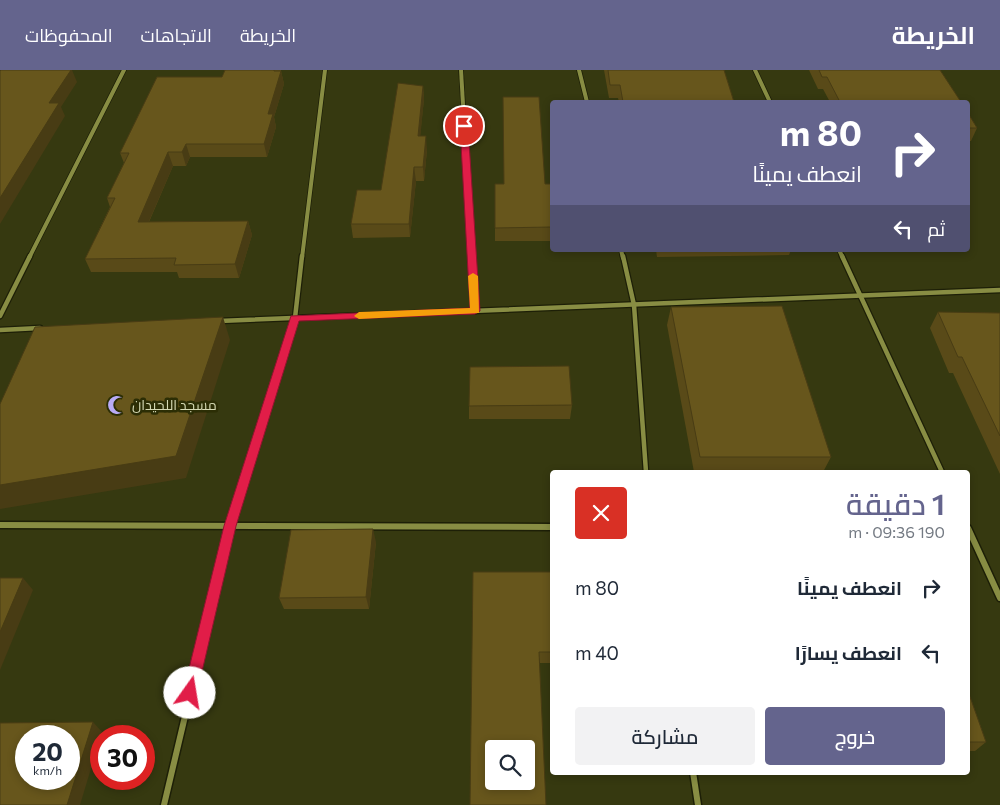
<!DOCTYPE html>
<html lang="ar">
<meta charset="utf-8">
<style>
:root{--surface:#fff;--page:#f2f2f3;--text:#1f2937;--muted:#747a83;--accent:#64648d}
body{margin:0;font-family:Commissioner,Cairo,sans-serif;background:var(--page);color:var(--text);direction:rtl;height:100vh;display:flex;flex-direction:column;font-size:19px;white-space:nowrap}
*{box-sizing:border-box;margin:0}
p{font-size:16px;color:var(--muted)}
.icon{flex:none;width:28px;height:28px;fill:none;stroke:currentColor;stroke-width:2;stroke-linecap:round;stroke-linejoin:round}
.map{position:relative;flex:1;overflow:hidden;direction:ltr}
.drawer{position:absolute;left:550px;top:400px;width:420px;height:305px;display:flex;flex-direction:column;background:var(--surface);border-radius:5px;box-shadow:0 2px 8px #0003;direction:rtl}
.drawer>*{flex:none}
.hud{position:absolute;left:550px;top:30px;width:420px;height:152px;border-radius:5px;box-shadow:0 2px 8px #0003;direction:rtl;background:#64648d;color:#fff;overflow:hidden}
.buttons{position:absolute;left:485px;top:670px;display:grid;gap:10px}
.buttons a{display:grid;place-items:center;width:50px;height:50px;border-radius:5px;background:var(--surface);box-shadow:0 2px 8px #0003;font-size:25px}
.speed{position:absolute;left:15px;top:655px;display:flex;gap:10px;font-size:25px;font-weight:700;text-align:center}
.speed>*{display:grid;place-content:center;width:65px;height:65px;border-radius:50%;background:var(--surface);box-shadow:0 2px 8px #0003;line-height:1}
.speed small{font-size:12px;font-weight:400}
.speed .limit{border:8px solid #d22;background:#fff;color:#111}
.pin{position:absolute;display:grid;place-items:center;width:42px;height:42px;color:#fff;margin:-21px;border:2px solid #fff;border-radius:50%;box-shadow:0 1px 5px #0007}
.me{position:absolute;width:55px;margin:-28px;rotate:13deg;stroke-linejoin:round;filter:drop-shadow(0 0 4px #0008)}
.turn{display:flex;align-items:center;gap:18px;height:105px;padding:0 25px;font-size:22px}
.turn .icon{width:65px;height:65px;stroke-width:2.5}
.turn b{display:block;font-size:35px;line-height:42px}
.then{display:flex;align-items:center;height:48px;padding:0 25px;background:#0003;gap:10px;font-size:19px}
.round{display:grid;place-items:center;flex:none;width:52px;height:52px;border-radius:5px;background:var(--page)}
.headline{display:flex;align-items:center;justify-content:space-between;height:85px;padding:0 25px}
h1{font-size:30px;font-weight:600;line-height:38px;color:var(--accent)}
.action{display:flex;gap:10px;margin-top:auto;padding:10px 25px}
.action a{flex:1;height:58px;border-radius:5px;background:var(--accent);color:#fff;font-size:20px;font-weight:600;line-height:58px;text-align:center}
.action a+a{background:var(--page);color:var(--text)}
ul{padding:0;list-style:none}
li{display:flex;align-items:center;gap:15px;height:65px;padding:0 25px}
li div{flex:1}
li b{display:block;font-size:19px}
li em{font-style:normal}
header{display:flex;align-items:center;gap:30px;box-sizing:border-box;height:70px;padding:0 25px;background:var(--accent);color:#fff}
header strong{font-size:24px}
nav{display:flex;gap:28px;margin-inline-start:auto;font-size:18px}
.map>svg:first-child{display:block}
</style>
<header>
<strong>الخريطة</strong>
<nav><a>الخريطة</a><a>الاتجاهات</a><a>المحفوظات</a></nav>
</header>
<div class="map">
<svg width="1000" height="735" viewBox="0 0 1000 735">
<rect width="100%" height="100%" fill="#363910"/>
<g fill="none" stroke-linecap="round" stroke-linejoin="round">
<!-- minor-far2 casing -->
<g stroke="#1d1f07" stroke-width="5.5">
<g id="minor-far2">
<polyline points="461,0 472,188"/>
<polyline points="579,0 587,32"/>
<polyline points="755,0 770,32"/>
<polyline points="621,180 623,188"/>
<polyline points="839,180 843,188"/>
<polyline points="29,188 124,0"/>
<polyline points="302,188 325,0"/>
</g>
</g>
<!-- minor-far1 casing -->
<g stroke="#1d1f07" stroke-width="7">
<g id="minor-far1">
<polyline points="472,186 475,241"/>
<polyline points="623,186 634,235 646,402"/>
<polyline points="842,186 942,402"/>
<polyline points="0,246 30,186"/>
<polyline points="219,251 1000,220"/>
<polyline points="0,260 40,258"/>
<polyline points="239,428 295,248 302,186"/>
</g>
</g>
<!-- minor casing -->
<g stroke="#1d1f07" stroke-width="9">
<g id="minor">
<polyline points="0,455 552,457"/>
<polyline points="968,458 1000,528"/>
<polyline points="693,702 698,735"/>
<polyline points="164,735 230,456 239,426"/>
</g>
</g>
<!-- minor-far2 -->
<use href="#minor-far2" stroke="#888d43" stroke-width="4"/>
<!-- minor-far1 -->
<use href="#minor-far1" stroke="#888d43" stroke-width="4.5"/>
<!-- minor -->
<use href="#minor" stroke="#888d43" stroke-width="6"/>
</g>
<!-- wall -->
<g fill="#594a18">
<polygon points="225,0 281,0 281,1 284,14 274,47 276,57 267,87 190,87 186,96 173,96 149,152 248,151 252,165 239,208 179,208 177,202 91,202 85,189 110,137 107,128 124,93 120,83 222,7"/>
<polygon points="604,0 724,0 734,32 619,32 618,28 609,28"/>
<polygon points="809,0 940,0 961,32 830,32 823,19 818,19"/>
<polygon points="423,16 424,29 420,66 427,80 424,111 416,111 410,167 353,168 351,154 381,120"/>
<polygon points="968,43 977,58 971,71 968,71"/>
<rect x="495" y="114" width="57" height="57"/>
<polygon points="656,180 791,180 789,185 657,187"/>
<polygon points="671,237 831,387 823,402 694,402 667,255"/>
<polygon points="938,242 1000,243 1000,404 953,303 949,303 930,258"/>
<polygon points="572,335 570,349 469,349 469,336"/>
<polygon points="376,472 369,539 284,539 279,528"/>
<polygon points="552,502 552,593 540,593 470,735"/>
<polygon points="968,621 986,672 975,681 968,681"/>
</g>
<!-- shaded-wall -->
<g fill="#483c14">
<polygon points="71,0 72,0 77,12 61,37 65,46 0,154 0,128 49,33"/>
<polygon points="281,1 284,14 274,47 276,57 267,87 264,74 268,44"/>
<polygon points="423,16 424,29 419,80 418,66"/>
<polygon points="426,66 427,80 424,111 423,97"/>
<polygon points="186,74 190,87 186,96 182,82"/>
<polygon points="168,82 173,96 143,165 138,152"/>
<polygon points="414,97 416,111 410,167 409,154"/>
<polygon points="248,151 252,165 239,208 235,194"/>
<polygon points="223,247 230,270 186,408 0,439 0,415"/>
<polygon points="373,459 376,472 369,539 366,527"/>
<polygon points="23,508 33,520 0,600 0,562"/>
<polygon points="93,652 102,662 80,735 67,735"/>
</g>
<!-- building -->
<g fill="#67561c" stroke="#483c14" fill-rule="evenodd">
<polygon points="1,0 71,0 49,33 59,33 0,128 0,1"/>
<polygon points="225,0 274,0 274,1 281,1 268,44 273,44 264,74 186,74 182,82 168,82 138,152 248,151 235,194 174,195 176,188 85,189 115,128 107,128 129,83 120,83 157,7 222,7"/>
<polygon points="608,0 724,0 734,32 623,32 620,15 610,15"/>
<polygon points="819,0 940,0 961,32 840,32 827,7 822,7"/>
<polygon points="398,13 423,16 418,66 426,66 423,97 414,97 409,154 351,154 357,120 381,120"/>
<polygon points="503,27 539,27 545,114 552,114 552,157 495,158 495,114 504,114"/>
<polygon points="968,43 977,58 968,58"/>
<polygon points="782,236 831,387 700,387 671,237"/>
<polygon points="938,242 1000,243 1000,366 962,287 958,287"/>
<polygon points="223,247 176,386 0,415 0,334 35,257"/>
<polygon points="569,296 572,335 469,336 470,297"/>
<polygon points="373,459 366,527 279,528 291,460"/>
<path d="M 473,502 L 552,502 L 552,582 L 539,582 L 546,735 L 470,735 ZM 494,679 L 526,679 L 526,711 L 494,711 Z"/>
<polygon points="0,508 23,508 0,562"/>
<polygon points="968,621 986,672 968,672"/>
<path d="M 93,652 L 67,735 L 0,735 L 0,653 ZM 26,666 L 69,666 L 69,709 L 26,709 Z"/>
</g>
<!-- route -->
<polygon fill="#e11d48" stroke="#92132f" points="464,53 468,56 480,241 475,244 299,251 236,456 197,623 195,628 190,630 185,628 183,623 224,456 291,246 470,238 460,56"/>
<!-- slow -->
<polygon fill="#f59e0b" points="473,203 478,206 479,243 359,249 354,246 359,242 470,238 468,206"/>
<!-- icons -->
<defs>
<g id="mosque-bare" transform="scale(1.5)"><path d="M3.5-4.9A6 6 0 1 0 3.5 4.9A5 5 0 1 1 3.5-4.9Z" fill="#b9abf7" stroke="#2c2e05" stroke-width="2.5" paint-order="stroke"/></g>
</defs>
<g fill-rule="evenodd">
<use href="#mosque-bare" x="117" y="335"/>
</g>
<g text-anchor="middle" stroke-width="5" stroke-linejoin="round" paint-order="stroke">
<!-- poi labels -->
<g font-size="14" fill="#d6dab5" stroke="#2c2e05" text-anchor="start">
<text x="132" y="340">مسجد اللحيدان</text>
</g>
</g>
</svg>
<div class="buttons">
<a><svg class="icon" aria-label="search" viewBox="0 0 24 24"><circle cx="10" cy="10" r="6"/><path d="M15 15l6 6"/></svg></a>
</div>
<div class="speed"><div>20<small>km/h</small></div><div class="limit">30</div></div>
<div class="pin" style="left:464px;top:56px;background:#d93025"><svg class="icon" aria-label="arrive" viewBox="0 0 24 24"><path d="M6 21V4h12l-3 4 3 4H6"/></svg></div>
<svg class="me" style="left:190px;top:623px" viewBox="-20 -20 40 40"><circle r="19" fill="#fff"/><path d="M0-13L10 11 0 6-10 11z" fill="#e11d48"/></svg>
<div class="hud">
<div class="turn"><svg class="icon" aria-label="right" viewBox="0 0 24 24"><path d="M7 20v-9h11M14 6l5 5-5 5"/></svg><div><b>80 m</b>انعطف يمينًا</div></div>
<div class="then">ثم<svg class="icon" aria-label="left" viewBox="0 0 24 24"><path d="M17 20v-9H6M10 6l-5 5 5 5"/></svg></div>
</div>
<section class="drawer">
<div class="headline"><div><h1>1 دقيقة</h1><p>190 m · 09:36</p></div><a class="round" style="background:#d93025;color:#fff"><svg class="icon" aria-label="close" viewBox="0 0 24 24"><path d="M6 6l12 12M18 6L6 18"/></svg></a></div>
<ul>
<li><svg class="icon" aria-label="right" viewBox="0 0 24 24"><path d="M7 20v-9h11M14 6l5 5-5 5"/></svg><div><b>انعطف يمينًا</b></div><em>80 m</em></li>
<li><svg class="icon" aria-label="left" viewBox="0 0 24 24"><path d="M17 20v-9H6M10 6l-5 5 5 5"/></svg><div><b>انعطف يسارًا</b></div><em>40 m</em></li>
</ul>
<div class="action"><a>خروج</a><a>مشاركة</a></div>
</section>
</div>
